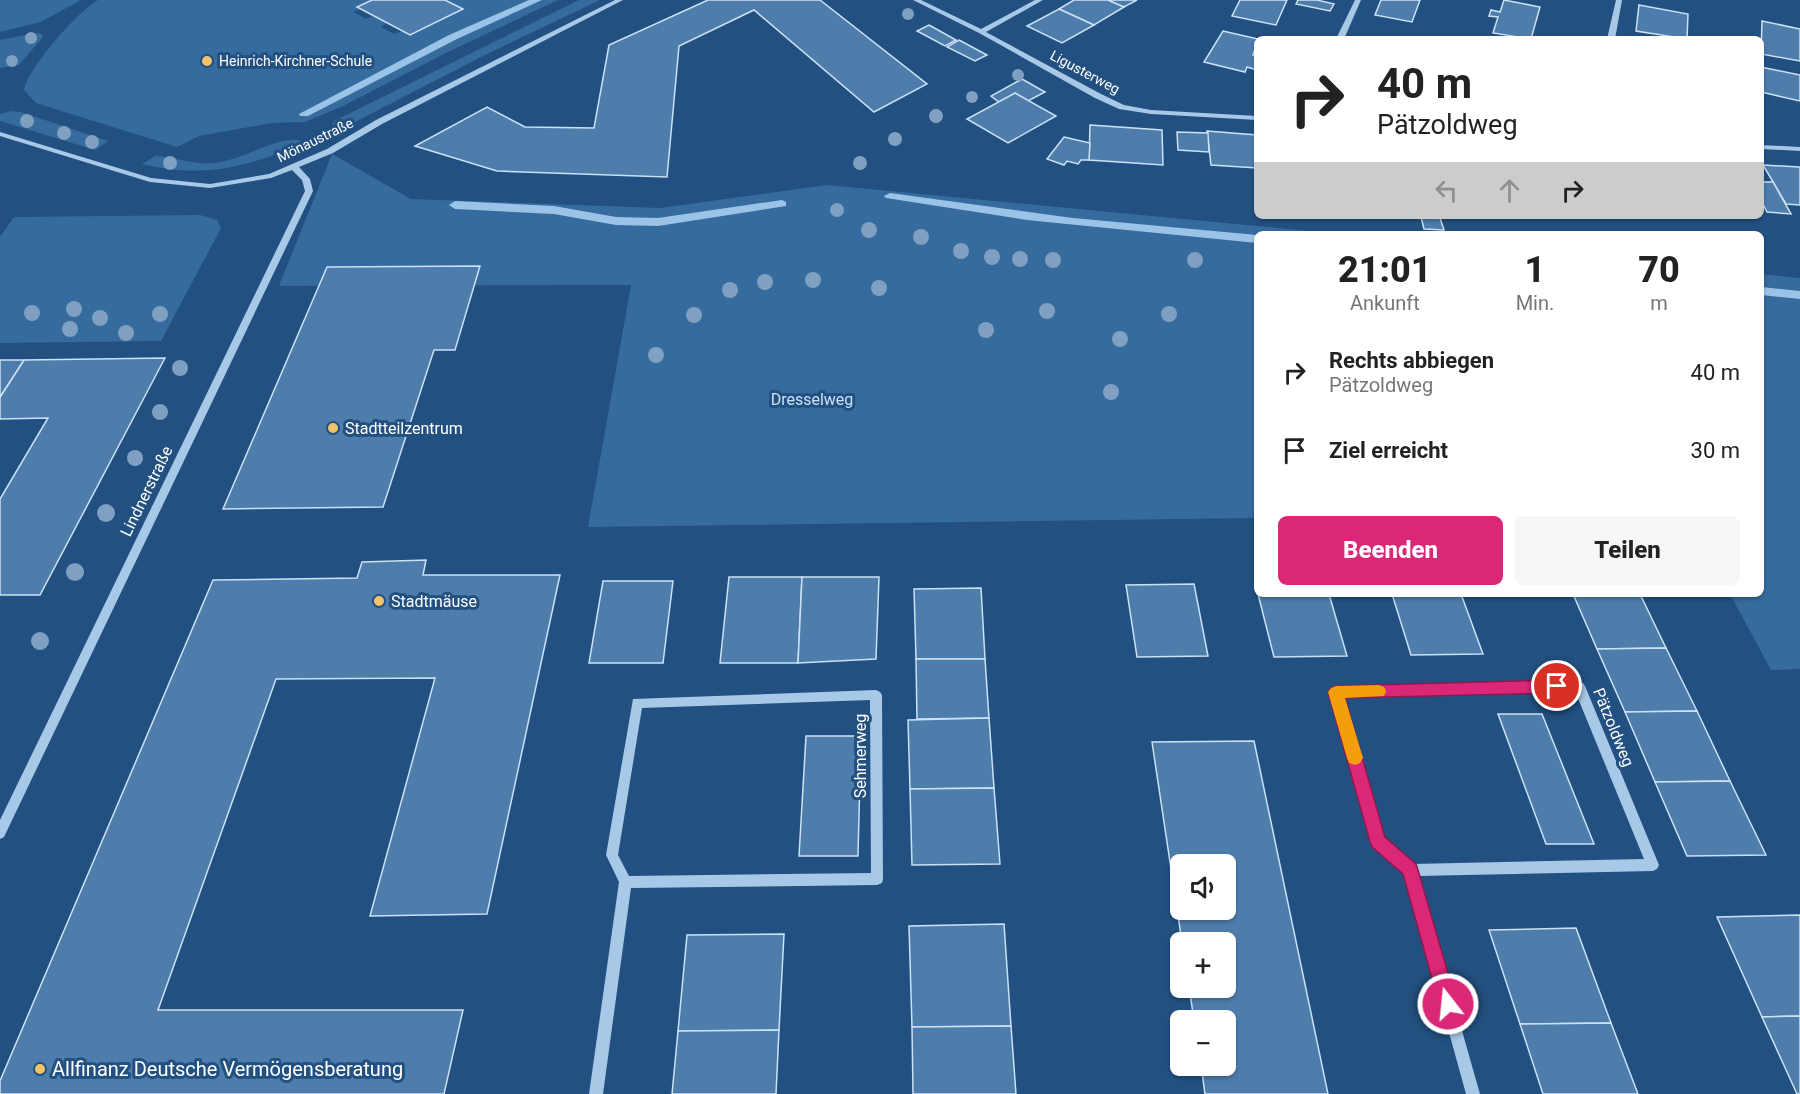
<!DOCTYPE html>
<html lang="de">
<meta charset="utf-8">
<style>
:root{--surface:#fff;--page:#f6f6f6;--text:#222;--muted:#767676;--accent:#db2777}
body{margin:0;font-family:Roboto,sans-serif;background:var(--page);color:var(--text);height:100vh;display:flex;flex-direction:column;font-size:22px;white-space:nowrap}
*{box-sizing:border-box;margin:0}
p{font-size:20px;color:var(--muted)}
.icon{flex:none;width:33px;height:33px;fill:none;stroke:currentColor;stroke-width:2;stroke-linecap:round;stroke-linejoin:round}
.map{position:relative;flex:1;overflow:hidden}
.panel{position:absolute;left:1254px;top:231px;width:510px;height:366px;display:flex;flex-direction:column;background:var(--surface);border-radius:9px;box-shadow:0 2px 4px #0004}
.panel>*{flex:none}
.guide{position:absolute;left:1254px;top:36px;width:510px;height:183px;border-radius:9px;box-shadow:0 2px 4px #0004;background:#fff;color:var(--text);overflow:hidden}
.controls{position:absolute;left:1170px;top:854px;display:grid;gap:12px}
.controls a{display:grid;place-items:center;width:66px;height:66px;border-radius:9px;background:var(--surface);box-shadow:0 2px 4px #0004;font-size:30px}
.pin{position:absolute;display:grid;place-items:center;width:51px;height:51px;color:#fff;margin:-26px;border:3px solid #fff;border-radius:50%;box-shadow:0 2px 6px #0007}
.me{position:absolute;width:66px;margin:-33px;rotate:344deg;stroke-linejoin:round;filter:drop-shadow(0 0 4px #0008)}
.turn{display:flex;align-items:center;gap:21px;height:126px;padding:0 24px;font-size:27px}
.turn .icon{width:78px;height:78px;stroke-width:2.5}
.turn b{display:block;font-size:42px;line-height:51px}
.lanes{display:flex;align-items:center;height:57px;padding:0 24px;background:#0003;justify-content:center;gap:30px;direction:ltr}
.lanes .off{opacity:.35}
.eta{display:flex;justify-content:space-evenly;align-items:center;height:102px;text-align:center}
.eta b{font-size:36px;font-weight:800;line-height:42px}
.cta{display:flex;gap:12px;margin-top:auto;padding:12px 24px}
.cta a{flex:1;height:69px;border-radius:9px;background:var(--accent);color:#fff;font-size:24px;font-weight:800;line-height:69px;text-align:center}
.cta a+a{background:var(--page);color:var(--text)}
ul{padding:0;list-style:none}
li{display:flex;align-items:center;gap:18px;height:78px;padding:0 24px}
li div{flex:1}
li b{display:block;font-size:22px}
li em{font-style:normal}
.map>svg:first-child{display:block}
</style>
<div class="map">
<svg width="1800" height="1094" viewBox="0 0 1800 1094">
<rect width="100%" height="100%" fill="#225080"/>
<!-- green -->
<g fill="#366b9e">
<polygon points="0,0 81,0 41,22 0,32"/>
<path d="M 98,0 L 372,0 L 358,7 L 360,9 L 353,12 L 366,19 L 373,16 L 387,23 L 381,27 L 394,34 L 402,31 L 410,35 L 462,9 L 445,0 L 558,0 L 448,52 L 343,106 L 305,122 L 272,123 L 199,136 L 177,147 L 36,103 L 24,90 C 28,68 78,11 98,0 Z"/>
<polygon points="579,0 600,0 483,56 353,123 334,130 331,128 334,121"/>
<polygon points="35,33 42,34 43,37 19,65 0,68 0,40"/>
<polygon points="12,111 21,112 108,141 95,150 0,121 0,114"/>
<path d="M 298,140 L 304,143 C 248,167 203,179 142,164 L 155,156 C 178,157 196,167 220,162 C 245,158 275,138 298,140 Z"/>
<polygon points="332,154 411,199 660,208 827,185 1340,234 1257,234 1257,518 588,527 631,285 279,286"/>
<polygon points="200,215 217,220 221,228 161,341 0,343 0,237 14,217"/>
<polygon points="1761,274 1800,278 1800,669 1771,670 1730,594 1761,594"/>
</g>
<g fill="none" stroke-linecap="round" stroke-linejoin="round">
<!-- stream -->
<g fill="#9bc3e8" fill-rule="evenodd">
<polygon points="529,0 542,0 457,39 308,116 300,116 299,114 449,35"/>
<polygon points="890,193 1073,218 1257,235 1257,243 1027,220 886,198 884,196"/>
<polygon points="782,200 786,202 786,206 658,226 616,225 554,214 455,209 449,205 455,201 554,206 616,217 658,218"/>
<polygon points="1761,287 1800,291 1800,299 1761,295"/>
</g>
</g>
<!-- building -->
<g fill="#4e7dab" stroke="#cbe1f6" stroke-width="1.5" fill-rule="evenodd">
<polygon points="372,0 445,0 463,9 410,35 357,7"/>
<polygon points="708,0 820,0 927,84 874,112 754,10 679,46 667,177 497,171 415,146 487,107 525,127 594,128 609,45"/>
<polygon points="1074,0 1108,0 1124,7 1094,25 1059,9"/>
<polygon points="1108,0 1137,0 1124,7"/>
<polygon points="1240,0 1287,0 1276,25 1232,16"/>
<polygon points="1298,0 1317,0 1334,4 1330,11 1296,4"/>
<polygon points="1381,0 1420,0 1412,22 1375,15"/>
<polygon points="1504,0 1540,7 1531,39 1493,33 1498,17 1489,16 1491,10 1500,12"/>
<polygon points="1639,5 1688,14 1687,39 1636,31"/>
<polygon points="1059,9 1094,25 1062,43 1027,26"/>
<polygon points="1762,21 1800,29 1800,61 1761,54"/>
<polygon points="929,25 956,40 945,46 917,31"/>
<polygon points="1223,31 1258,39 1253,55 1257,56 1257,70 1247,67 1245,72 1204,62"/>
<polygon points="959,40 987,55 975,61 947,47"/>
<polygon points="1761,67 1800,75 1800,101 1761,92"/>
<polygon points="1022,79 1045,92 1028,101 1015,93 999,102 991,96"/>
<polygon points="1015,93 1056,116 1008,143 967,119"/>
<polygon points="1090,125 1162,130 1163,165 1089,160"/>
<polygon points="1207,131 1257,135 1257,168 1211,165"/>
<polygon points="1177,132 1208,133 1209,152 1178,150"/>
<polygon points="1064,137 1090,143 1089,160 1081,160 1078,164 1067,161 1064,165 1047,159"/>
<polygon points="1763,165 1800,167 1800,205 1786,204"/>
<polygon points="1761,182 1773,182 1791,214 1767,212 1761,200"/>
<polygon points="1421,217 1440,218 1444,230 1424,229"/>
<polygon points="480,266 455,350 434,350 383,507 223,509 327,267"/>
<polygon points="165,358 40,595 0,595 0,499 48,418 0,419 0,397 24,360"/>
<polygon points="0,360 24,360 0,397"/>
<polygon points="426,560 423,575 560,575 487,914 370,916 435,678 276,679 158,1010 463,1010 444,1094 0,1094 0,1081 213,580 357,578 362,562"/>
<polygon points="729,577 802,577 798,663 720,663"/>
<polygon points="802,577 879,577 876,659 798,663"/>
<polygon points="603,581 673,581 663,663 589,663"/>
<polygon points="1194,584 1208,656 1137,657 1126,585"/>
<polygon points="981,588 985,659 916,659 914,589"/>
<polygon points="1258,594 1329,594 1347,656 1274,657"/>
<polygon points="1392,594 1461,594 1483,654 1411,655"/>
<polygon points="1573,594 1640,594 1666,648 1597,649"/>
<polygon points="1666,648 1697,711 1625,712 1597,649"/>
<polygon points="916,659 985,659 989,718 917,719"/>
<polygon points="1697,711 1730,781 1655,782 1625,712"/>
<polygon points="1498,714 1542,714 1594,844 1546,844"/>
<polygon points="989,718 994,788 910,789 908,720"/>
<polygon points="806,736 861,736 858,856 799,856"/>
<path d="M 1254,741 L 1328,1094 L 1205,1094 L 1201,1065 L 1226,1065 L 1226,1020 L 1194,1020 L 1189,987 L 1226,987 L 1226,942 L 1182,942 L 1152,742 ZM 1180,864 L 1226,864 L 1226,909 L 1180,909 Z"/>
<polygon points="1730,781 1766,855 1687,856 1655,782"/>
<polygon points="994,788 1000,864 912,865 910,789"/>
<polygon points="1800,915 1800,1016 1762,1017 1717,917"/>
<polygon points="1004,924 1011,1026 912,1027 909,926"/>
<polygon points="1576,928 1611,1023 1520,1024 1489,930"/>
<polygon points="784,934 779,1030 678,1031 687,935"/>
<polygon points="1800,1016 1800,1094 1797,1094 1762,1017"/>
<polygon points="1611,1023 1638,1094 1543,1094 1520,1024"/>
<polygon points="1011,1026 1016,1094 913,1094 912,1027"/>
<polygon points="779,1030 776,1094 672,1094 678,1031"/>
</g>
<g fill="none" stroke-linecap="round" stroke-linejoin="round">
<!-- minor -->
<g fill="#a7c8e7" fill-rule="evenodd">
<polygon points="615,0 623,0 382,124 333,153 299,167 310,179 313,191 4,837 0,839 0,820 305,191 302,180 292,170 271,178 210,188 150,182 0,136 0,132 151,178 210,184 269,174 327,149 376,120"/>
<polygon points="913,0 921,0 981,29 1035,0 1043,0 986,32 1101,94 1124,105 1151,110 1257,116 1257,120 1151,114 1119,109 1095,98 979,33"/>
<polygon points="1355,0 1361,0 1344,39 1336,39"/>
<polygon points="1616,0 1622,0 1615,39 1607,39"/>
<polygon points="1761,145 1800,147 1800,151 1761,149"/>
<path d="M 1579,681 L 1583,683 L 1585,686 L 1659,865 L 1657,869 L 1653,871 L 1418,876 L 1480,1094 L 1466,1094 L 1405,873 L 1374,845 L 1372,841 L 1330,692 L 1332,689 L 1336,687 ZM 1575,691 L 1644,859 L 1412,864 L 1383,838 L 1343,697 Z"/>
<path d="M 876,690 L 880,692 L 882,695 L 883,879 L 882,883 L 877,885 L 631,888 L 603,1094 L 589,1094 L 619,882 L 606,855 L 633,699 ZM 870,700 L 871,873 L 629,876 L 618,855 L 642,708 Z"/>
</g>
</g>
<!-- trees -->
<g fill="#7fa0c1">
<circle cx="908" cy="14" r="6"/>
<circle cx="31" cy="38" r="6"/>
<circle cx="12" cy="61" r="6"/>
<circle cx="1018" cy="75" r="6"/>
<circle cx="972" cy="97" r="6"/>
<circle cx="936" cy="116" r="7"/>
<circle cx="27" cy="121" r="7"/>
<circle cx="64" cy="133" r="7"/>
<circle cx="895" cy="139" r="7"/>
<circle cx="92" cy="142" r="7"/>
<circle cx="170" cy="163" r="7"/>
<circle cx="860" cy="163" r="7"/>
<circle cx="837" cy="210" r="7"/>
<circle cx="869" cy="230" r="8"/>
<circle cx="921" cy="237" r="8"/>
<circle cx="961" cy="251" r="8"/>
<circle cx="992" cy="257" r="8"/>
<circle cx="1020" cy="259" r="8"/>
<circle cx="1053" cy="260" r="8"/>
<circle cx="1195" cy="260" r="8"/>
<circle cx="813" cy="280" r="8"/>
<circle cx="765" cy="282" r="8"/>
<circle cx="879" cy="288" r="8"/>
<circle cx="730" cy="290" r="8"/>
<circle cx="74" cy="309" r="8"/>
<circle cx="1047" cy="311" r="8"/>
<circle cx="32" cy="313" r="8"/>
<circle cx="160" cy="314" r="8"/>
<circle cx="1169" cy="314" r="8"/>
<circle cx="694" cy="315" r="8"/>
<circle cx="100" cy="318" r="8"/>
<circle cx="70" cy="329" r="8"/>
<circle cx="986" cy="330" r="8"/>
<circle cx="126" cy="333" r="8"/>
<circle cx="1120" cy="339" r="8"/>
<circle cx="656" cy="355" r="8"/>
<circle cx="180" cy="368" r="8"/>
<circle cx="1111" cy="392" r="8"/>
<circle cx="160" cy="412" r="8"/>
<circle cx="135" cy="458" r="8"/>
<circle cx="106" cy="513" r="9"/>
<circle cx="75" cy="572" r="9"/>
<circle cx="40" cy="641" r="9"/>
</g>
<!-- route -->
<polygon fill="#db2777" stroke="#8e194d" stroke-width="1.5" points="1557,680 1562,682 1565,686 1562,691 1557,693 1345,698 1385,837 1416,864 1418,870 1457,1004 1454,1011 1448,1013 1442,1011 1439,1004 1403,874 1372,847 1370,842 1328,692 1331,688 1336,686"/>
<!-- slow -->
<polygon fill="#f59e0b" points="1379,685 1384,687 1386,691 1384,696 1345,698 1363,758 1360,763 1355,765 1349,763 1347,758 1328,692 1331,688 1336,686"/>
<!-- markers -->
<g fill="#f3c369" stroke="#225080" stroke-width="2">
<circle cx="207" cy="61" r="6"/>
<circle cx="333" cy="428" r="6"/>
<circle cx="379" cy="601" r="6"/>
<circle cx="40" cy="1069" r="6"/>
</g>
<g text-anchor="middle" stroke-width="6" stroke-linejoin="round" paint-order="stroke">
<!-- far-poi labels -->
<g font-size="14" fill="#fff" stroke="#225080" text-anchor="start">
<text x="219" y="66">Heinrich-Kirchner-Schule</text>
</g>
<!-- far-street labels -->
<g font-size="14" fill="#fff" stroke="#225080">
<text transform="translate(1085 72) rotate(28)" y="5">Ligusterweg</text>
<text transform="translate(315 140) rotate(-26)" y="5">Mönaustraße</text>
</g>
<!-- park labels -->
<g font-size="16" fill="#cbe1f6" stroke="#225080">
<text x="812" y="405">Dresselweg</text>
</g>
<!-- poi labels -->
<g font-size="16" fill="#fff" stroke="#225080" text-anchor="start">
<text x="345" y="434">Stadtteilzentrum</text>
<text x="391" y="607">Stadtmäuse</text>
</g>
<!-- street labels -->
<g font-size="16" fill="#fff" stroke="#225080">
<text transform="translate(146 491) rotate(-64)" y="6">Lindnerstraße</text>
<text transform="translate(1614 727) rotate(68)" y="6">Pätzoldweg</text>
<text transform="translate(860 756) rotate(-90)" y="6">Sehmerweg</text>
</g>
<!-- near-poi labels -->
<g font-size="20" fill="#fff" stroke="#225080" text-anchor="start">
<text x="52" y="1076">Allfinanz Deutsche Vermögensberatung</text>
</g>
</g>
</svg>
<div class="controls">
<a><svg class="icon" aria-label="sound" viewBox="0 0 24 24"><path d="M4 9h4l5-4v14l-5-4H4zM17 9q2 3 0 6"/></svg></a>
<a>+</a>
<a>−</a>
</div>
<div class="pin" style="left:1557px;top:686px;background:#d93025"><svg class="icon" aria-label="arrive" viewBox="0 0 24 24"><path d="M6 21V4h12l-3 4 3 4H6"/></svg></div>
<svg class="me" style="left:1448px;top:1004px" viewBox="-20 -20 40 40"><circle r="17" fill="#db2777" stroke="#fff" stroke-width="3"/><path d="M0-11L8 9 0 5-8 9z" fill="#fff"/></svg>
<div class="guide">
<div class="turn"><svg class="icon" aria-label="right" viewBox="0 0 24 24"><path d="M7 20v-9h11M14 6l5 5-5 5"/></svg><div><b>40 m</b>Pätzoldweg</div></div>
<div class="lanes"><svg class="icon off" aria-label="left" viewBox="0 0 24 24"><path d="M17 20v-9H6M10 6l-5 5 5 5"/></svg><svg class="icon off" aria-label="ahead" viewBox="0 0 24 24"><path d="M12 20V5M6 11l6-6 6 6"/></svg><svg class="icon" aria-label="right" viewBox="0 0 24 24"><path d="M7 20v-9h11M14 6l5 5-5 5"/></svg></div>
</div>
<section class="panel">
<div class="eta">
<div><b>21:01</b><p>Ankunft</p></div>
<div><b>1</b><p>Min.</p></div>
<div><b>70</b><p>m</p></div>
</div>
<ul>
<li><svg class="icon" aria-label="right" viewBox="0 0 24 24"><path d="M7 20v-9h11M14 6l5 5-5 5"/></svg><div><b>Rechts abbiegen</b><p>Pätzoldweg</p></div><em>40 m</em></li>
<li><svg class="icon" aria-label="arrive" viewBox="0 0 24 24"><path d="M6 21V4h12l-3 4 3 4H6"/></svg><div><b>Ziel erreicht</b></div><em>30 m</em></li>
</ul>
<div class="cta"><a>Beenden</a><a>Teilen</a></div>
</section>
</div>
